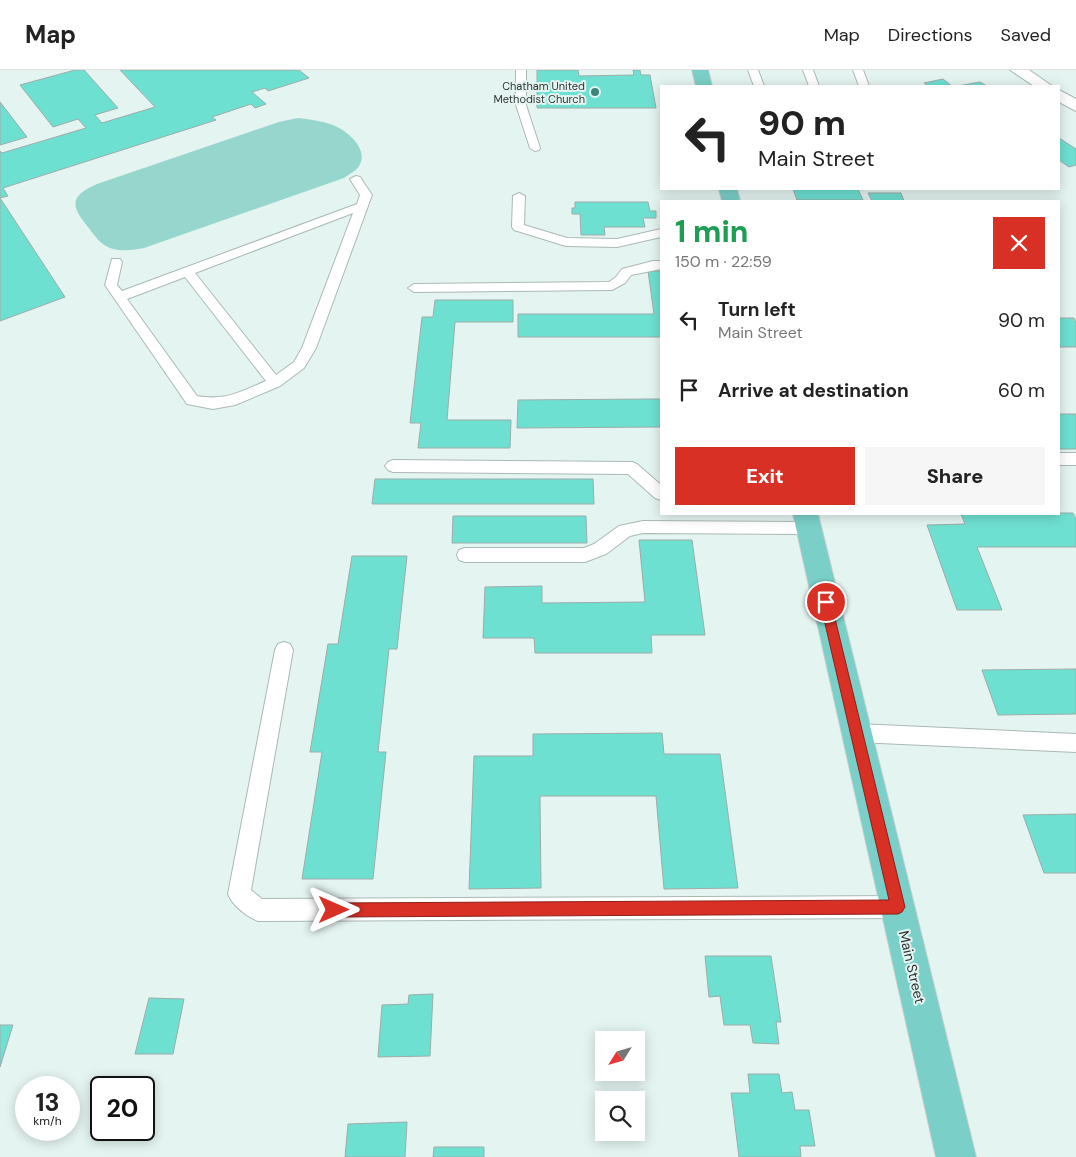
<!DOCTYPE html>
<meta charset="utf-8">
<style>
:root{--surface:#fff;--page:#f6f6f6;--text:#222;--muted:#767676;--line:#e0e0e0;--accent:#d93025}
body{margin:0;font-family:"DM Sans",sans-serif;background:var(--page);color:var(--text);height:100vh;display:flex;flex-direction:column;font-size:19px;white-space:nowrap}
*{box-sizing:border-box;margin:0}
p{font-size:16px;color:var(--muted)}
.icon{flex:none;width:28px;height:28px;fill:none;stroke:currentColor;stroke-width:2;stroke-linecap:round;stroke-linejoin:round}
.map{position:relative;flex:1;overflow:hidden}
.details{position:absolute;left:660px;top:130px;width:400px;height:315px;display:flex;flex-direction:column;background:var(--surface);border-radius:0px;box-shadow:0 2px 12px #0003}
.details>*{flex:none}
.top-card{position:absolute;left:660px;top:15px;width:400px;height:105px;border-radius:0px;box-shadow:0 2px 12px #0003;background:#fff;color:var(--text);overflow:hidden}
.needle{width:32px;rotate:233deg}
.buttons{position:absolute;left:595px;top:961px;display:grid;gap:10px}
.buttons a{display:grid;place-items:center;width:50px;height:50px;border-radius:0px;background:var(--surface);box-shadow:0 2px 12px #0003;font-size:25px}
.speed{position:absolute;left:15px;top:1006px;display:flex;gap:10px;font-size:25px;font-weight:700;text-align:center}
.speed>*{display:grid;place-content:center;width:65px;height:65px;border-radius:50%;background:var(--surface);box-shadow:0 2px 12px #0003;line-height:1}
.speed small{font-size:12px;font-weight:400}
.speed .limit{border:2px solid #111;border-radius:8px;background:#fff;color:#111}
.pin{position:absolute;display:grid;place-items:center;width:42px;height:42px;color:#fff;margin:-21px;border:2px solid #fff;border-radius:50%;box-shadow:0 1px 5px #0007}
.me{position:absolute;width:55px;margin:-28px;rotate:90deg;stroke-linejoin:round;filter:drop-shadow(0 0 4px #0008)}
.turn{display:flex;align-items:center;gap:18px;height:105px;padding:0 15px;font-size:22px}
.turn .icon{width:65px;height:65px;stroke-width:2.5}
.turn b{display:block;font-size:35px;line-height:42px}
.round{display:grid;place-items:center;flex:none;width:52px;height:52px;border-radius:0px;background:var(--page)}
.headline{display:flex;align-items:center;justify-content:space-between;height:85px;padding:0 15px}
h1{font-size:30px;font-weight:800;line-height:38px;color:#1e9e55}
.button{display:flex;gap:10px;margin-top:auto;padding:10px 15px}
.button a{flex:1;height:58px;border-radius:0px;background:var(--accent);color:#fff;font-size:20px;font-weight:800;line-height:58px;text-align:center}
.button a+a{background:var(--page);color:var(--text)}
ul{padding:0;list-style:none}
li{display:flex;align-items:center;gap:15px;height:70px;padding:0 15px}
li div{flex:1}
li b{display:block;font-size:19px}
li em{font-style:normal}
header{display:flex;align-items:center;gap:30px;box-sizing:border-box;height:70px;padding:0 25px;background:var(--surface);border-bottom:1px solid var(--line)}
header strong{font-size:24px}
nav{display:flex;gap:28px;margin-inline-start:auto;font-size:18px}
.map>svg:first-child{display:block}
</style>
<header>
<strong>Map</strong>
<nav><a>Map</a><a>Directions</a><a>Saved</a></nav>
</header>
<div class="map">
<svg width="1076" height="1087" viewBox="0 0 1076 1087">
<rect width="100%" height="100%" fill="#e4f4f1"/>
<!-- green -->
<path fill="#97d6cd" d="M 298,48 C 310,49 321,51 333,55 C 346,60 370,79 359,96 C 356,101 349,104 344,108 L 144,178 C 133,180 121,182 110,178 C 100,174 94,165 88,157 C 70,135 70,126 97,114 L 279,52 Z"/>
<!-- building -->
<g fill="#6ee0d2" stroke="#9daca9">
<polygon points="75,0 84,0 118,38 95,45 102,53 155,37 120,0 299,0 309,8 268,21 265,18 252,22 266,34 255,38 251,34 212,47 216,50 3,118 8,126 0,128 65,227 0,251 0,81 2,83 86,58 78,49 53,57 20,15"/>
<polygon points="537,0 578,0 579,6 634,5 633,0 640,0 641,5 650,5 656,38 537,38"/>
<polygon points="943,9 952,16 928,16 924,13"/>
<polygon points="980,12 987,16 958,16"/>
<polygon points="0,32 27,67 0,75"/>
<polygon points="1059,68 1076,79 1076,95 1069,97 1059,90"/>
<polygon points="793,119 858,119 863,130 797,130"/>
<polygon points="868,123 901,123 904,131 872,131"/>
<polygon points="575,132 648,132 650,141 656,141 656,148 643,148 645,157 604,157 605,165 581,165 580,144 572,144 572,138 575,138"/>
<polygon points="648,201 661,201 661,267 518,267 518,244 654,244"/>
<polygon points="435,230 513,230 513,252 455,252 447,350 511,350 510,378 418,378 421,353 410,353 422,247 433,247"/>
<polygon points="1059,248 1074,248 1076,253 1076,277 1059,277"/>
<polygon points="648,329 661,329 661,357 517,358 518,330"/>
<rect x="1059" y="344" width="17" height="35"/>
<polygon points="375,409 593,409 594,434 372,434"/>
<polygon points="1059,443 1073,443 1076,449 1076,477 977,477 1002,540 957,540 927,455 965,454 961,444"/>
<polygon points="453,446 586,446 587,473 452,473"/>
<polygon points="639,470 692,470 705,565 651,565 652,583 535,583 534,568 483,568 485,517 542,516 542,533 645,532"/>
<polygon points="352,486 407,486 397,579 389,579 378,682 386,682 373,809 302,809 322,682 310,682 328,574 338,574"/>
<polygon points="1076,599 1076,644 998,645 982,600"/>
<polygon points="662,663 664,684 720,684 738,818 664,819 656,726 540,726 541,818 469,819 474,686 533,686 533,664"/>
<polygon points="1076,744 1076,803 1044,803 1023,745"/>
<polygon points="705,886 771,886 781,952 776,952 779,974 753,973 750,955 724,955 720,926 709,927"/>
<polygon points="433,924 430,986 378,987 382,935 408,934 409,925"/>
<polygon points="149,928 184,929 173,984 135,984"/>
<polygon points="0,955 13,955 0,997"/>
<polygon points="748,1004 779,1004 782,1023 792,1022 795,1040 809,1040 815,1076 800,1076 801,1087 739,1087 731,1023 750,1023"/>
<polygon points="407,1052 405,1087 345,1087 348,1054"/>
<polygon points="434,1077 484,1077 484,1087 433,1087"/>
</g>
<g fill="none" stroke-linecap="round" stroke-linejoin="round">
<!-- lane casing -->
<g stroke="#aab9b6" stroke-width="2">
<g id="lane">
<polygon points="516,0 526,0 526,35 540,78 539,80 535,81 530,78 516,35"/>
<polygon points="748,0 758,0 764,16 754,16"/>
<polygon points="803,0 813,0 819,16 809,16"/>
<polygon points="853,0 863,0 869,16 859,16"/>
<path d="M 356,106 L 360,107 L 372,125 L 316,278 L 304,298 L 280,316 L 235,335 L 213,339 L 187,334 L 105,215 L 112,189 L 120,189 L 122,192 L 117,215 L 122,221 L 357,134 L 360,125 L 350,109 ZM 353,143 L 302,278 L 294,292 L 276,305 L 195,203 ZM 185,207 L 266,311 C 240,322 226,331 197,326 L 127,229 Z"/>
<polygon points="519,123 525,126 524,155 567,168 617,169 661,159 661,167 617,177 566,176 514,160 512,157 513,126"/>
<polygon points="653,191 661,191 661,199 631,205 625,213 612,220 414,222 408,218 414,214 609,212 616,207 622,199"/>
<rect x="1059" y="383" width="17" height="12"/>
<polygon points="393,390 632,392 637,394 661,415 661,430 655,428 628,404 393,402 388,400 385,396 388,392"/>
<polygon points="643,451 808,452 814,453 816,458 814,463 808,464 643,463 630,466 606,484 585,492 465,492 459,490 457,485 459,480 465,478 584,478 594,474 619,456"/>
<path d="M 284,572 L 290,574 L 293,580 L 251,820 L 262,829 L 898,826 L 906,829 L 909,837 L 906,845 L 898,848 L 258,851 C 246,846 233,836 228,824 L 275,580 L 278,574 Z"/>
<polygon points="857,654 1076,664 1076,682 857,672 850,669 847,663 850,657"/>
</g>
</g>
<!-- street casing -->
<g stroke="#aab9b6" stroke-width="2">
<g id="street">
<polygon points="1010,0 1029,0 1052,16 1034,16"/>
<polygon points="1059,20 1076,29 1076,41 1059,32"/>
</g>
</g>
<!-- primary casing -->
<g stroke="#cdcfce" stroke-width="2">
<g id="primary">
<polygon points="692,0 708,0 712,16 696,16"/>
<polygon points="719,119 737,119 740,131 722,131"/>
<polygon points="793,444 818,444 976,1087 936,1087"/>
</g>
</g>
<!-- lane -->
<use href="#lane" fill="#fff" fill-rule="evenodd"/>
<!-- street -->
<use href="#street" fill="#fff" fill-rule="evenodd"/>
<!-- primary -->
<use href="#primary" fill="#7ad0c8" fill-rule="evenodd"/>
</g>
<!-- route -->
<polygon fill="#d93025" stroke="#8d1f18" points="826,528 830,529 831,532 905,837 902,842 898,844 334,847 329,845 327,840 329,835 334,833 889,830 820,532 822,529"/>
<!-- markers -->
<circle fill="#3d837a" stroke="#e4f4f1" stroke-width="2" cx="595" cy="22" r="5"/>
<g text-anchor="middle" stroke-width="4" stroke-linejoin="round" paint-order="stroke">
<!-- far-poi labels -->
<g font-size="11" fill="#2f3534" stroke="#e4f4f1" text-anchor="end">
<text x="585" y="20">Chatham United<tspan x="585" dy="13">Methodist Church</tspan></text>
</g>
<!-- street labels -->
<g font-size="14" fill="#2f3534" stroke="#e4f4f1">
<text transform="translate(912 897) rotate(77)" y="5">Main Street</text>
</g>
</g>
</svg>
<div class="buttons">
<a><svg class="needle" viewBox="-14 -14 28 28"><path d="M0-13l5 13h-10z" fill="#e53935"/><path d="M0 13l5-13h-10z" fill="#767676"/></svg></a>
<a><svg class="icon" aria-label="search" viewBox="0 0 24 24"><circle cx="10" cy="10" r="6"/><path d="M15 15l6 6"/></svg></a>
</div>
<div class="speed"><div>13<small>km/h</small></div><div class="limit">20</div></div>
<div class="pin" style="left:826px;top:532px;background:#d93025"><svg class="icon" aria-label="arrive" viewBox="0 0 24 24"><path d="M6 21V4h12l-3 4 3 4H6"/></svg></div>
<svg class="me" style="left:334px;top:840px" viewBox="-20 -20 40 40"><path d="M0-17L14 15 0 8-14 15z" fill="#d93025" stroke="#fff" stroke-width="4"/></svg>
<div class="top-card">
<div class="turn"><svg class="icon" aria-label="left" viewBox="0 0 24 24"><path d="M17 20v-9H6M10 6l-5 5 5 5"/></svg><div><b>90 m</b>Main Street</div></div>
</div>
<section class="details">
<div class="headline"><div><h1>1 min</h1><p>150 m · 22:59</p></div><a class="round" style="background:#d93025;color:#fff"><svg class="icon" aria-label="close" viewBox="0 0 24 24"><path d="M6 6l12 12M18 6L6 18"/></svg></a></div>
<ul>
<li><svg class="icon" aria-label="left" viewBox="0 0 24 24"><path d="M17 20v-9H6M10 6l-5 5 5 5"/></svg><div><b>Turn left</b><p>Main Street</p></div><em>90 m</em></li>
<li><svg class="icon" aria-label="arrive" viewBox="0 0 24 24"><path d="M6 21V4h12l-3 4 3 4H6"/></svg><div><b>Arrive at destination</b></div><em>60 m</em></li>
</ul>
<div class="button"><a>Exit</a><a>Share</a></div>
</section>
</div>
